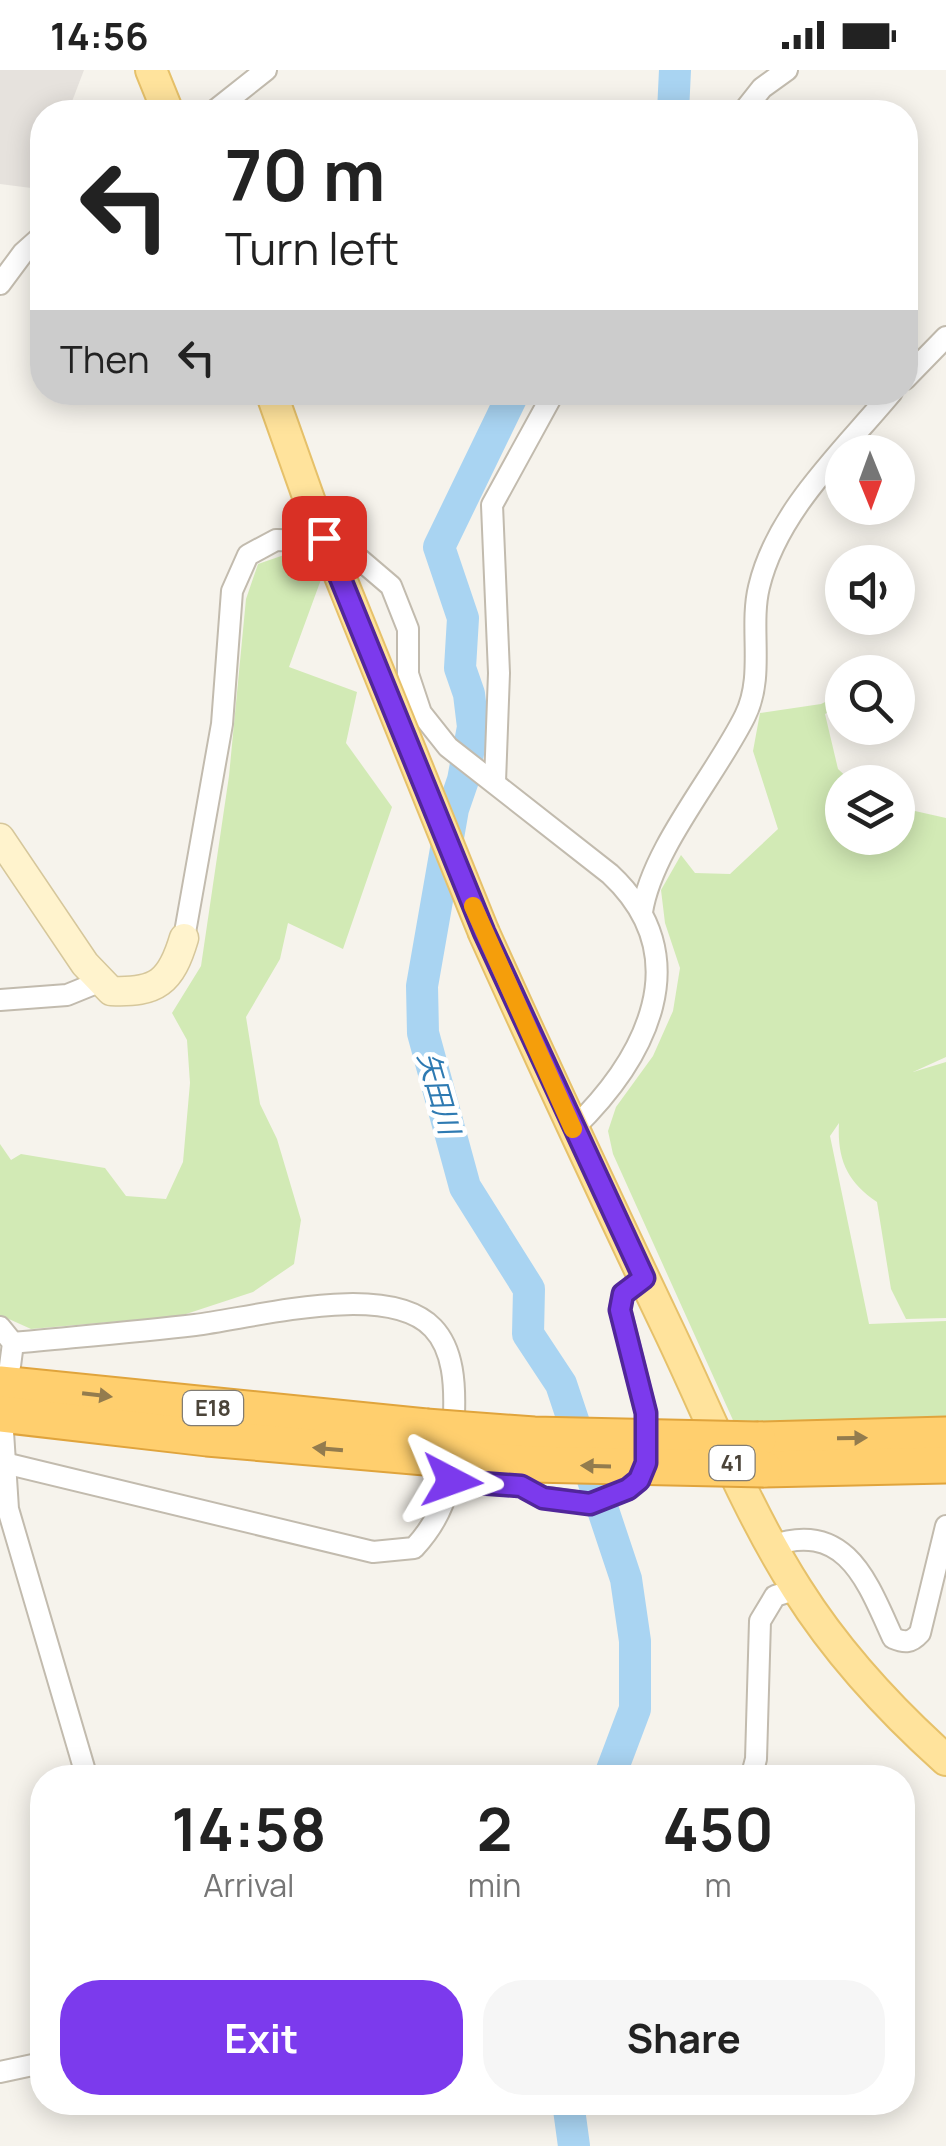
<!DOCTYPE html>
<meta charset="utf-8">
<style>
:root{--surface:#fff;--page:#f6f6f6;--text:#222;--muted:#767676;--accent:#7c3aed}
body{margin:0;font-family:Manrope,"Noto Sans JP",sans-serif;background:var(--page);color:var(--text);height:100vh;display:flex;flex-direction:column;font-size:38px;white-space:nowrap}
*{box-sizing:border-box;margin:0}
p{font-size:32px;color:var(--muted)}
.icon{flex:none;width:55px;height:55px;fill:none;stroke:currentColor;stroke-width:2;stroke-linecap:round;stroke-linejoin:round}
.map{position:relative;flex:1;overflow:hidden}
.drawer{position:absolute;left:30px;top:1695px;width:885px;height:350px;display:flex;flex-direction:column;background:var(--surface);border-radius:40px;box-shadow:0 5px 25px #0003}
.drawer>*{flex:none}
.hud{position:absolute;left:30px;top:30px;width:888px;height:305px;border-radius:40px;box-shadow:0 5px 25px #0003;background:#fff;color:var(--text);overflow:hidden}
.needle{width:65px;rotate:179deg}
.controls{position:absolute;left:825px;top:365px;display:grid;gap:20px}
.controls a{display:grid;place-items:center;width:90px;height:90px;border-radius:50%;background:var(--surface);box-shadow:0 5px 25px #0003;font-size:50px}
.pin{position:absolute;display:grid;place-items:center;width:85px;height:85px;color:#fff;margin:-42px;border-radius:20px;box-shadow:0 5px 15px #0006}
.me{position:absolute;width:110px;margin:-55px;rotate:94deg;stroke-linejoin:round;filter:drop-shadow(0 0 8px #0008)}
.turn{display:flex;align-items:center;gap:35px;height:210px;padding:0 30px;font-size:45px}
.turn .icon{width:130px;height:130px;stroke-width:2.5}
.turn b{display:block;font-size:70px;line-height:85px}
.then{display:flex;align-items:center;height:95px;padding:0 30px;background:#0003;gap:20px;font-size:38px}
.eta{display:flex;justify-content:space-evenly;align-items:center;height:170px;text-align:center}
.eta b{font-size:60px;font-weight:700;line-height:70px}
.button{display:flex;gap:20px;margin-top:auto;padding:20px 30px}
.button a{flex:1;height:115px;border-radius:40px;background:var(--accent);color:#fff;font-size:40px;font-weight:700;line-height:115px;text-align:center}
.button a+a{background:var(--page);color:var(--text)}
.status{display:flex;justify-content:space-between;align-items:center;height:70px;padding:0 50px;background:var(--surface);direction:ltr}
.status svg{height:28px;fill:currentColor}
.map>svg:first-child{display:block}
</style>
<div class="status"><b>14:56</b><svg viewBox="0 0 49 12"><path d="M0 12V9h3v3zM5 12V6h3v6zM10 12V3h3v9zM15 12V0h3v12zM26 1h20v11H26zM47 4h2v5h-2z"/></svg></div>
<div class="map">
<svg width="946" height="2076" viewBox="0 0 946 2076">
<rect width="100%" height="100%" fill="#f6f3ec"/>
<!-- industrial -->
<polygon fill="#e6e2dd" points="0,0 84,0 68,42 42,42 39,119 0,114"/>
<!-- green -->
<g fill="#d2eab5">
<polygon points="284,485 318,489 323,504 289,597 357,622 346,673 392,737 343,879 288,853 280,889 246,947 260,1034 277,1069 301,1150 294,1194 253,1222 180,1246 31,1259 0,1245 0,1074 11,1090 21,1084 105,1098 126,1126 166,1129 183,1092 190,1013 187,970 172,943 201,896 229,706 246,529 258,494"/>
<path d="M 842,624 L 842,634 L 825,644 L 838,699 L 852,712 L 842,712 L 842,768 L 898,768 L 898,727 L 906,723 L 915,741 L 946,748 L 946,987 L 913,1002 L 946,992 L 946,1248 L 906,1249 L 891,1219 L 877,1132 C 847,1112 837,1089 839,1053 L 830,1066 L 869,1254 L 946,1251 L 946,1348 L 737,1359 L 613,1084 L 608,1061 L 616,1037 L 653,986 L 673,941 L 680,898 L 665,853 L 661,820 L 681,785 L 695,803 L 730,804 L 778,759 L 753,681 L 760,643 L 821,634 Z"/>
</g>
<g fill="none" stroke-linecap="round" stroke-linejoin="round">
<!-- river -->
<g stroke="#a9d4f2" stroke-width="32">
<polyline points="673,42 675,0"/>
<polyline points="514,322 439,477 463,548 460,598 469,624 473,657 463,710 453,739 422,916 423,963 465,1117 529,1219 528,1264 561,1314 626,1509 635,1571 635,1639 609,1708"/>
<polyline points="568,2032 574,2076"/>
</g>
<!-- street casing -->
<g stroke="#c2bbae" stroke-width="24">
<g id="street">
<polyline points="213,42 266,0"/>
<polyline points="743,42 762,18 787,0"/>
<polyline points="0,214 23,183 42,166"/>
<polyline points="905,309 946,267"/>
<polyline points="495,712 499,603 492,435 554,322"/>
<path d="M 642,842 C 652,778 716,705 745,646 C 765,606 749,558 759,517 C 777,441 843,381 892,322"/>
<path d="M 184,868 L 222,654 L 232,521 L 248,485 L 276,470 L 320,471 L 357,487 L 391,516 L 408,559 L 408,604 L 421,643 L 448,677 L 610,804 C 699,887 646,988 573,1059"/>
<polyline points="0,930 67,925 99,912"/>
<polyline points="0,1257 13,1273 10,1296"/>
<polyline points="3,1362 8,1439 87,1708"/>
<path d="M 0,1392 L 373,1482 L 414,1478 C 453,1436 453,1399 454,1344 C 455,1316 454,1280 433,1258 C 387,1210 254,1248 195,1255 C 135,1262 74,1267 13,1273"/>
<polyline points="453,1411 521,1416 543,1427 590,1434 628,1419 639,1410 646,1393 646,1343 620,1239 623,1224 643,1209"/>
<path d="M 771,1476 C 847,1449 868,1514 893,1568 C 905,1573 911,1573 920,1563 L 946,1456"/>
<polyline points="751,1708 756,1689 760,1551 775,1526 797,1519"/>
<polyline points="0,2002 42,1993"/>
</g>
</g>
<!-- secondary casing -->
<g stroke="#d6c79b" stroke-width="31">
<path id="secondary" d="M 0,768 L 85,894 L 111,921 C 157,923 171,912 184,868"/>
</g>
<!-- primary casing -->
<g stroke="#e6c16a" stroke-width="34">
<g id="primary">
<polyline points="151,0 168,42"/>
<polyline points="271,322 310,432"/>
<path d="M 484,863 C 544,996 606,1129 669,1261 C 710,1347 746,1439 797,1519 C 838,1584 889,1639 946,1690"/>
</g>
</g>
<!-- highway casing -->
<g stroke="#e0a43c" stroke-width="39">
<g id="highway">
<polyline points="0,1314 426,1357"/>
<polyline points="0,1344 207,1368 425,1387"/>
<polyline points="758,1370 946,1365"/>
<polyline points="764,1399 946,1395"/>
</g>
</g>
<!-- street -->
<use href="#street" stroke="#fff" stroke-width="20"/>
<!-- secondary -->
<use href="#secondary" stroke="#fff3cd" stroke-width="28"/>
<!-- primary -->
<use href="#primary" stroke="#ffe39c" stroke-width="30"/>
<!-- highway -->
<use href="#highway" stroke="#ffcf6e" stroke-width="35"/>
<!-- primary-bridge casing -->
<g stroke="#e6c16a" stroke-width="34" stroke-linecap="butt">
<polyline id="primary-bridge" points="310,432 484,863"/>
</g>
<!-- highway-bridge casing -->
<g stroke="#e0a43c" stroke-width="39" stroke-linecap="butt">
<g id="highway-bridge">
<polyline points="426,1357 534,1365 758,1370"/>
<polyline points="425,1387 531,1394 764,1399"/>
</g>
</g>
<!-- primary-bridge -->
<use href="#primary-bridge" stroke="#ffe39c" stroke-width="30"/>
<!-- highway-bridge -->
<use href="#highway-bridge" stroke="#ffcf6e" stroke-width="35"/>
</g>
<!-- one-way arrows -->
<defs><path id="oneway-solid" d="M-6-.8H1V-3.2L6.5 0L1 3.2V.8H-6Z" transform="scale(2.5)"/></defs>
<g fill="#937c4e">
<use href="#oneway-solid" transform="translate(97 1325) rotate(7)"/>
<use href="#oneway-solid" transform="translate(852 1368) rotate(-1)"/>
<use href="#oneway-solid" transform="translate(328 1379) rotate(-175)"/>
<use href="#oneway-solid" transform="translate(596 1396) rotate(-178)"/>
</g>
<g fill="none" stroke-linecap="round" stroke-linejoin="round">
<!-- route casing -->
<g stroke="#51269a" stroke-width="25">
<polyline id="route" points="324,468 484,862 644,1208 623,1224 620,1240 646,1343 646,1393 639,1410 628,1419 590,1434 543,1428 521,1416 452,1411"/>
</g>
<!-- route -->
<use href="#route" stroke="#7c3aed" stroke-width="18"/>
<!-- slow -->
<polyline stroke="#f59e0b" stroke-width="18" points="473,836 573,1059"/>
</g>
<g text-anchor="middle" stroke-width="9" stroke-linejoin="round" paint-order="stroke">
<!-- shield labels -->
<g fill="#fff" stroke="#817c74" stroke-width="2.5">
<rect x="183" y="1321" width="60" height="34" rx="8"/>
<rect x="709.5" y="1376" width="45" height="34" rx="8"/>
</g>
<g font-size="22" font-weight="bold" fill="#4b4439">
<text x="213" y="1346">E18</text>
<text x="732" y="1401">41</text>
</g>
<!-- water labels -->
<g font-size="28" font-style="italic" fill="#2e7ab2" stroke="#fff">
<text transform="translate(439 1023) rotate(74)" y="10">矢田川</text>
</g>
</g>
</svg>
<div class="controls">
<a><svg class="needle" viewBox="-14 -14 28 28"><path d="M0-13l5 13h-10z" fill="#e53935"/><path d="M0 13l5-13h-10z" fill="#767676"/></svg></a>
<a><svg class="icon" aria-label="sound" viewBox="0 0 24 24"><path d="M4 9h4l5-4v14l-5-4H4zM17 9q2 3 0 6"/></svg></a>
<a><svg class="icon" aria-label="search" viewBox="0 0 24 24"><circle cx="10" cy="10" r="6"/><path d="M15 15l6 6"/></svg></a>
<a><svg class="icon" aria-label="layers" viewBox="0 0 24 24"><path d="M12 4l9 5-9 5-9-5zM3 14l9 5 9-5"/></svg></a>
</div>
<div class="pin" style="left:324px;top:468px;background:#d93025"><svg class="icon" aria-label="arrive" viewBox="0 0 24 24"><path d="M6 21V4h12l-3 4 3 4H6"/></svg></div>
<svg class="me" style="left:452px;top:1411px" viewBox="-20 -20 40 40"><path d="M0-17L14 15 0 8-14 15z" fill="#7c3aed" stroke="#fff" stroke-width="4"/></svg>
<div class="hud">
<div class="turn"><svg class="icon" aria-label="left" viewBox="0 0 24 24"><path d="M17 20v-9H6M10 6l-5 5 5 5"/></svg><div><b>70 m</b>Turn left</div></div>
<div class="then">Then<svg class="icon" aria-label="left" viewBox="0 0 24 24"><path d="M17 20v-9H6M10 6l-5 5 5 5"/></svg></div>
</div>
<section class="drawer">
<div class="eta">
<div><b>14:58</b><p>Arrival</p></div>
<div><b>2</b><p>min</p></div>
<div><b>450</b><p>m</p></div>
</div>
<div class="button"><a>Exit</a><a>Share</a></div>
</section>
</div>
